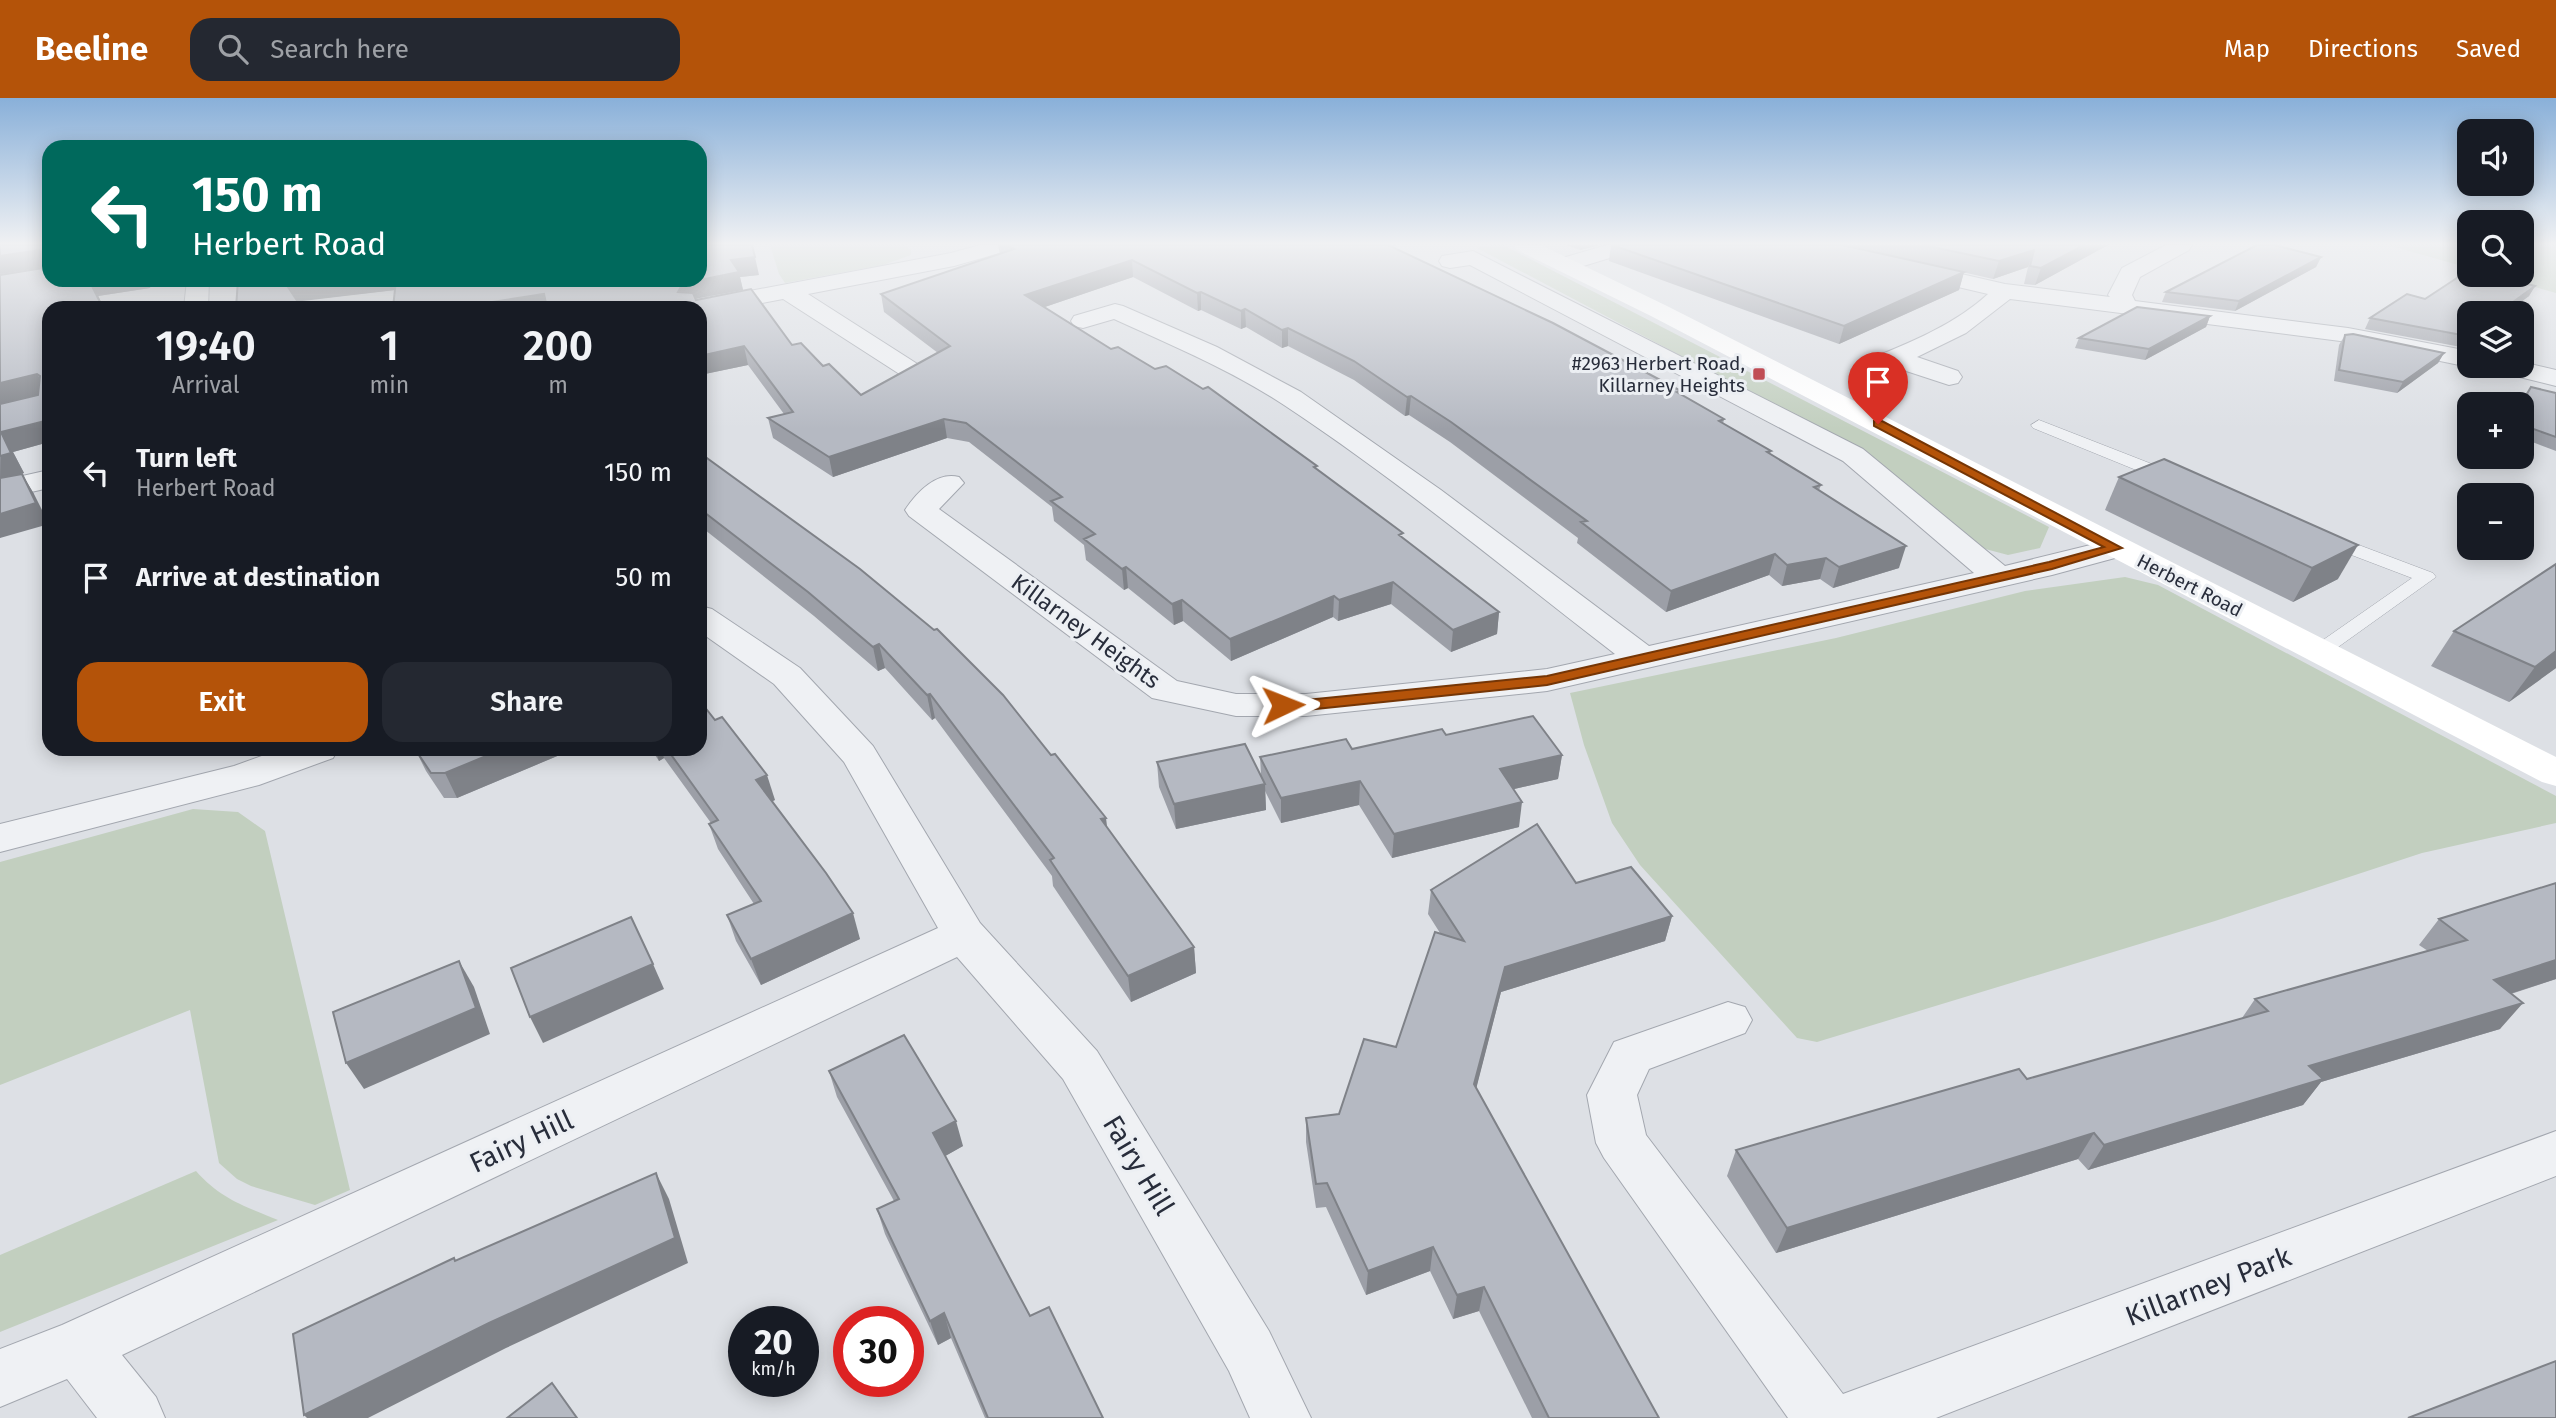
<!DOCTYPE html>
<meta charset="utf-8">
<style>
:root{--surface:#171b24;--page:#242831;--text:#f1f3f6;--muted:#9ea1a6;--accent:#b45309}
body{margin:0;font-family:"Fira Sans",sans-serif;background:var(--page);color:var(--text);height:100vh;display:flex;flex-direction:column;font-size:26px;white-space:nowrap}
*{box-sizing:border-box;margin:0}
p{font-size:23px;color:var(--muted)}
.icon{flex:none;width:38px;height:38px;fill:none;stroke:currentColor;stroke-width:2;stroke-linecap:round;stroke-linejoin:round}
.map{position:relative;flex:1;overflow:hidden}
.drawer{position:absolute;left:42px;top:203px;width:665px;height:455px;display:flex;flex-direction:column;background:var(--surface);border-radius:21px;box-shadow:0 4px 18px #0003}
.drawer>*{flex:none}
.hud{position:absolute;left:42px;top:42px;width:665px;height:147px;border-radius:21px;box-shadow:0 4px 18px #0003;background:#00695c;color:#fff;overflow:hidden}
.fabs{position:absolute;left:2457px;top:21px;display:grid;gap:14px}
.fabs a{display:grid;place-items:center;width:77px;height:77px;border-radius:14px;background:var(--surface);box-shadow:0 4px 18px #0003;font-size:35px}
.speed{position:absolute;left:728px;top:1208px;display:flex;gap:14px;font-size:35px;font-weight:700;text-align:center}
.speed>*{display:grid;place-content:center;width:91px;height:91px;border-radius:50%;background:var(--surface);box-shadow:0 4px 18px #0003;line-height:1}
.speed small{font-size:18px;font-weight:400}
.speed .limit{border:10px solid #d22;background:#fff;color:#111}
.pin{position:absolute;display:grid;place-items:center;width:60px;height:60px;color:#fff;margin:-72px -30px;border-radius:50% 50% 50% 0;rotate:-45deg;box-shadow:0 0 7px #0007}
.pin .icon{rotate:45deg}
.me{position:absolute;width:77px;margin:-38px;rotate:88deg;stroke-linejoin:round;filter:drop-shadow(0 0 5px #0008)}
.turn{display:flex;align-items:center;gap:24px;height:147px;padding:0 35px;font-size:32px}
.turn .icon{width:91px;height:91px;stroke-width:2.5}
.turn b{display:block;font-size:49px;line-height:60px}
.eta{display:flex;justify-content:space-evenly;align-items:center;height:119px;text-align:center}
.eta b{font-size:42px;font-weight:600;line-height:49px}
.primary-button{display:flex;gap:14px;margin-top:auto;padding:14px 35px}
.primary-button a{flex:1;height:80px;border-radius:21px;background:var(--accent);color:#fff;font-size:28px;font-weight:600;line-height:80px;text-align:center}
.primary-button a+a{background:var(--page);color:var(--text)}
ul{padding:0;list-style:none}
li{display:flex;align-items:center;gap:21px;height:105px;padding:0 35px}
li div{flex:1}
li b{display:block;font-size:26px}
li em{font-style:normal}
header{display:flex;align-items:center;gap:42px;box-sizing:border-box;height:98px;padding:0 35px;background:var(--accent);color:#fff}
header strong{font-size:33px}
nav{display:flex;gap:38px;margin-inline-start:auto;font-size:24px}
.search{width:490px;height:63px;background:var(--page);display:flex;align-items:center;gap:18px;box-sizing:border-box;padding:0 24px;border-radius:21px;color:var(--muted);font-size:26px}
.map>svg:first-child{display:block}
</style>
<header>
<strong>Beeline</strong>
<div class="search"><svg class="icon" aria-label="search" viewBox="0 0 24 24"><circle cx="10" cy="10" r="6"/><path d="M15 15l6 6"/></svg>Search here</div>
<nav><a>Map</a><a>Directions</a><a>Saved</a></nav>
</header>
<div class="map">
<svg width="2556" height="1320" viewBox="0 0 2556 1320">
<rect width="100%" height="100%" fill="#dde0e5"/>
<!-- green -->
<g fill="#c2cfbf">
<polygon points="770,147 904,147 911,152 911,157 883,167 785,185 779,176"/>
<polygon points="1493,147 1503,147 2049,429 2040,450 2008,457 1974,448 1955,435 1876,361 1477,150"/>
<polygon points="2388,147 2469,147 2469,170"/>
<polygon points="2522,147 2556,147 2556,195 2492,177 2522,177"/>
<polygon points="2125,479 2158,487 2556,698 2556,725 2422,755 2215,823 1817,944 1797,940 1640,767 1612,725 1584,647 1570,595 1836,540 2025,493"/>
<polygon points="193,711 238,714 265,733 350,1092 315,1107 251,1088 237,1081 219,1065 190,912 0,987 0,764"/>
<path d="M 196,1073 C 221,1101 244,1108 278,1122 L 0,1234 L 0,1157 Z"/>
</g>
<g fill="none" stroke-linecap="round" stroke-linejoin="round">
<!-- lane casing -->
<g stroke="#a3a7af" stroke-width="1">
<g id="lane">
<polygon points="2039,322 2180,377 2183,381 2174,386 2168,385 2033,330 2031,327"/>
<polygon points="2327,435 2433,475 2436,479 2327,557 2313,557 2310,553 2313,549 2412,480 2320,445 2318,441"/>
</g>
</g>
<!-- street casing -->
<g stroke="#a3a7af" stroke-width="2">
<g id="street">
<polygon points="980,147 1013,147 1010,152 954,168 808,196 919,267 923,272 919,277 910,280 901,277 783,201 700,217 700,210 685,210 689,205 697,203 951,155"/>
<polygon points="1607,147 1639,147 1636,152 1567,173 1559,171 1556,166 1559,161"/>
<path d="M 1797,147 L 1834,147 L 2005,186 L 2110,199 L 2108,197 L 2122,170 L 2166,147 L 2192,147 L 2189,152 L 2140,179 L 2132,197 L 2135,203 L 2348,230 L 2469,253 L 2469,268 L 2473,268 L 2469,269 L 2348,244 L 2010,201 L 1966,235 L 1917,259 L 1958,273 L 1962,279 L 1958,285 L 1949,287 L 1894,269 L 1864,280 L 1855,277 L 1851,272 L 1855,267 C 1901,248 1951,230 1988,196 L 1800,152 Z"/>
<path d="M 1473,153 L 1863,351 L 2005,468 L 2115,441 L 2126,443 L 2131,450 L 2126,457 L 2052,477 L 1547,593 L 1306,618 L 1236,618 L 1152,600 L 909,418 L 905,412 C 917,394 937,373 959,379 L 964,385 L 939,411 L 1177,583 L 1236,596 L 1306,596 L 1547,571 L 1615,556 C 1506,472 1399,383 1284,307 C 1231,272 1171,247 1114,221 L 1083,230 L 1074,228 L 1071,223 L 1074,218 L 1115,206 L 1123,208 L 1217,249 L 1301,294 L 1441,392 L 1649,548 L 1974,475 L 1843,363 L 1470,167 L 1450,170 L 1442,168 L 1439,163 L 1442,158 Z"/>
<polygon points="187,182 209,182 208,210 184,210"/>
<polygon points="2522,264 2556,272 2556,288 2495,273 2491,268 2522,268"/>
<polygon points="49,372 49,390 0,401 0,383"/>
<polygon points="700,508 712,511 800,570 873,648 980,825 1097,953 1269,1233 1311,1320 1250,1320 1229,1273 1063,981 957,859 122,1257 156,1299 165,1320 97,1320 67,1281 0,1309 0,1251 62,1227 938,830 844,664 774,586 700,534"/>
<polygon points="281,651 338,651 333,660 259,687 0,754 0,726 234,668"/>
<polygon points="1728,904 1745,909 1752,922 1745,935 1649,971 1637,997 1646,1037 1843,1296 2556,1033 2556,1078 1936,1320 1788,1320 1604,1060 1596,1045 1587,997 1614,944"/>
</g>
</g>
<!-- lane -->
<use href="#lane" fill="#eff1f4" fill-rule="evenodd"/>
<!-- street -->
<use href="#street" fill="#eff1f4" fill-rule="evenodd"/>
<!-- secondary -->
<polygon fill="#fff" fill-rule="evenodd" points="1514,147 1541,147 1667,208 2556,659 2556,688 2542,684 1651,218 1517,152"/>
</g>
<!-- wall -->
<g fill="#9c9fa7">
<polygon points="49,147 49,182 152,182 150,190 98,198 104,210 49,210 49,344 13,354 24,375 10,378 22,376 34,396 0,440 0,176"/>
<polygon points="998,147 1400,147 1391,148 1681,293 1681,296 1724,321 1723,326 1771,353 1770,356 1821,387 1819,392 1899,470 1833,490 1820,481 1782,488 1769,477 1666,514 1577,445 1578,440 1450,344 1409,317 1405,318 1354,282 1288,248 1282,250 1246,229 1241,231 1201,212 1198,213 1133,179 1045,209 1111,251 1317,372 1402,440 1499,514 1497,536 1451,554 1391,506 1338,523 1333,519 1231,563 1183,523 1174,527 1128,490 1124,492 1086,462 1084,447 1054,423 1052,409 969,344 947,340 833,379 773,340 768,320 784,316 748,267 700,277 700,210 395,192 297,203 238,182 759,177 740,179 743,192 695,201 792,247 823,268 861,297 938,255 884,214 881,196 1000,156"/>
<polygon points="1566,147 1600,147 1580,152"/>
<polygon points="1611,147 1964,174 1959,192 1839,246 1609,163"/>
<polygon points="1844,147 2108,147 2035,187 2024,186 2028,169 1993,181"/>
<polygon points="2321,159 2316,169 2235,213 2162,204 2166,194"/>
<polygon points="2535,188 2529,198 2506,215 2469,215 2469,243 2461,249 2365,231 2370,220 2425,201"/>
<polygon points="2210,218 2206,229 2145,262 2075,250 2079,240"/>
<polygon points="2345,237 2444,255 2438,265 2397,295 2334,283 2339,247"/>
<polygon points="2556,295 2556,353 2522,340 2522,306"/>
<polygon points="700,355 1107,730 1194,849 1196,875 1131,904 1053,788 1052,778 935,620 932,622 885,570 878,573 814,518 700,428"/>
<polygon points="2119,379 2338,481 2293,504 2105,412"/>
<polygon points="2556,466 2556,570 2509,604 2431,568 2454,533"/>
<polygon points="1446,637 1562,657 1558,681 1514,691 1519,729 1392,760 1359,707 1281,725 1265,693 1266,712 1176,731 1159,689 1157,664 1261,677 1260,659 1352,651"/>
<polygon points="415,651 574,651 457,700 444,700 426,673"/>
<polygon points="651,651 700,651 775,702 772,703 860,841 761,887 736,843 727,817 754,806 718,751 709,726 711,725 664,660 659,663"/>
<polygon points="1576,785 1672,818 1665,843 1501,894 1476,990 1659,1320 1532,1320 1479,1213 1453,1221 1430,1173 1366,1197 1326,1109 1316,1110 1306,1044 1306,1020 1339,1016 1396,949 1440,835 1428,816 1431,792"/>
<polygon points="2439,821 2556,881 2511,896 2500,931 2321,984 2303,1007 2088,1072 2078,1061 1776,1155 1727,1078 1736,1052 2027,981 2242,920 2255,901 2428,853 2419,847"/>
<polygon points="829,973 963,1048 945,1058 1030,1218 1103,1320 985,1320 951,1240 938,1247 885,1136 877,1111 894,1103 837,999"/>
</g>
<!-- shaded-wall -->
<g fill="#7f8288">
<polygon points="1581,147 1600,147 1580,152"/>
<polygon points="2084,147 2108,147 2035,187 2041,170"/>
<polygon points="39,152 46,164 42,163 45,169 0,176 0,158"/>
<polygon points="2034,152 2028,169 1993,181 1999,163"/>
<polygon points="755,159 759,177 740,179 743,192 688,202 678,194 683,185 731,162"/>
<polygon points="2321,159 2316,169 2235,213 2239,203"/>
<polygon points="1132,162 1133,179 1027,215 1025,197"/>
<polygon points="1964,174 1959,192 1839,246 1844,228"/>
<polygon points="89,182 152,182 150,190 98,198 104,210 103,210"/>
<polygon points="323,182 401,182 404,191 294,204 286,186"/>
<polygon points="2535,188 2529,198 2506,215 2498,215"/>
<polygon points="1201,194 1201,212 1198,213 1197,195"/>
<polygon points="544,196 548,210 453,210"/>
<polygon points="1245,211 1246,229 1241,231 1241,213"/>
<polygon points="2210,218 2206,229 2145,262 2149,251"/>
<polygon points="1288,230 1288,248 1282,250 1282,232"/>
<polygon points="2469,237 2469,243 2461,249 2467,238"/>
<polygon points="744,248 748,267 700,277 700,258"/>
<polygon points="2444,255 2438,265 2397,295 2403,284"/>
<polygon points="37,276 48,294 0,307 0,285"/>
<polygon points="1411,298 1409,317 1405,318 1407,299"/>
<polygon points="944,321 947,340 833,379 829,359"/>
<polygon points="49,322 49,344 13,354 24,375 0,381 1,334"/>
<polygon points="22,376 34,396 49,426 0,440 0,416"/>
<polygon points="2358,447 2338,481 2293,504 2312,470"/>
<polygon points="1906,448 1899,470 1833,490 1839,469"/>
<polygon points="1775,456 1769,477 1666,514 1671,493"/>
<polygon points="1826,460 1820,481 1782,488 1787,467"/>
<polygon points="1126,469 1128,490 1124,492 1122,471"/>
<polygon points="1393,484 1391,506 1338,523 1339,502"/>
<polygon points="1334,498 1333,519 1231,563 1230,541"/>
<polygon points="1182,502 1183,523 1174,527 1172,506"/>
<polygon points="1499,514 1497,536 1451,554 1453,532"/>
<polygon points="879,546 885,570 878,573 873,549"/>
<polygon points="2556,553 2556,570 2509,604 2535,569"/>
<polygon points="930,596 935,620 932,622 927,597"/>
<polygon points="503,651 574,651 457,700 445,675"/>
<polygon points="655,651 661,651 664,660 659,663"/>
<polygon points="1562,657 1558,681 1497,695 1500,671"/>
<polygon points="767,677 775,702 764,707 756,682"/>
<polygon points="1360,683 1359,707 1281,725 1281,700"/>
<polygon points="1265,686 1266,712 1176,731 1174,706"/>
<polygon points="1522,704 1519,729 1392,760 1394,736"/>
<polygon points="1106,720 1109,745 1101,721"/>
<polygon points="853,815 860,841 761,887 751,861"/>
<polygon points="1672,818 1665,843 1501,894 1471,1011 1474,986 1505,869"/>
<polygon points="1194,849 1196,875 1131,904 1128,878"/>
<polygon points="2556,862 2556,881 2472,908 2494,882"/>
<polygon points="459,863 474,889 490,936 364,991 346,965"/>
<polygon points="653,866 664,891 543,945 530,919"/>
<polygon points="2523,905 2500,931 2321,984 2303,1007 2088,1072 2104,1047 2309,968"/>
<polygon points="956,1023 963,1048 940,1061 933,1035"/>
<polygon points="2094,1035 2078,1061 1776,1155 1787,1130"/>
<polygon points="656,1075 669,1101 688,1165 506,1250 368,1320 307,1320 304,1317"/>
<polygon points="1433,1149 1430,1173 1366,1197 1368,1173"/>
<polygon points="1484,1189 1479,1213 1453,1221 1457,1197"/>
<polygon points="944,1215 951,1240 938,1247 930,1223"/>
</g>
<!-- building -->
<g fill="#b5b9c2" stroke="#7f8288" stroke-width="2">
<polygon points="0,147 49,147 49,164 42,163 42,154 39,152 0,158"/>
<polygon points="700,147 752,147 755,159 731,162 739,174 700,182"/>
<polygon points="1006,147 1388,147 1553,225 1681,293 1677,294 1724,321 1719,323 1771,353 1767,354 1821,387 1814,389 1906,448 1839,469 1826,460 1787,467 1775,456 1671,493 1581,424 1587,423 1451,324 1411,298 1407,299 1354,263 1288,230 1282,232 1245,211 1241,213 1201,194 1197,195 1132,162 1025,197 1111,251 1118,249 1155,271 1166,268 1203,291 1208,289 1317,368 1314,369 1403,435 1399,437 1499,514 1453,532 1393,484 1339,502 1334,498 1230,541 1182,502 1172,506 1126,469 1122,471 1084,441 1095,436 1051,403 1062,399 966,325 944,321 829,359 768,320 793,314 744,248 700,258 700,210 547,210 544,196 453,210 393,210 396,182 698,182 683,185 678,194 693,195 696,202 751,191 792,247 801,245 823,268 829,266 861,297 950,248 881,196 1014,151"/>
<polygon points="1612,147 1842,147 1964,174 1844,228"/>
<polygon points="1923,147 2084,147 2041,170 2030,168 2034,152 1999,163"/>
<polygon points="2257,147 2274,147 2321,159 2239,203 2166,194"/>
<polygon points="49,166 49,182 89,182 103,210 49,210 49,322 1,334 11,355 0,358 0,306 38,297 40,278 37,276 0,285 0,177 48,169"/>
<polygon points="2469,172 2469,177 2492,177 2535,188 2498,215 2469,215 2469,237 2467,238 2370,220 2407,196 2425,201"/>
<polygon points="238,182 323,182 286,186 302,210 236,210"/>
<polygon points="2137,209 2210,218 2149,251 2079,240"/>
<polygon points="2353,236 2444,255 2403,284 2339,272 2345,237"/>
<polygon points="2531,289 2556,295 2556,339 2522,327 2522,306 2521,306"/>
<polygon points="700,355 860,471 934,532 937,531 1003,597 1051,657 1055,656 1106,720 1101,721 1194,849 1128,878 1050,762 1054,760 930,596 927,597 879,546 873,549 808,494 700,411"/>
<polygon points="2164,361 2358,447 2312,470 2119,379"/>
<polygon points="22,376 36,405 0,416 0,380"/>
<polygon points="2556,466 2556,553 2535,569 2454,533"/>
<polygon points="700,603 715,622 722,619 767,677 756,682 826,775 853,815 751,861 727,817 761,803 709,726 718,722 667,651 700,651"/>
<polygon points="1533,618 1562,657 1500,671 1522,704 1394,736 1360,683 1281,700 1260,659 1346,641 1352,651 1442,631 1446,637"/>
<polygon points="1245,646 1265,686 1174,706 1157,664"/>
<polygon points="415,651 503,651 445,675 431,675"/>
<polygon points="1537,726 1576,785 1631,769 1672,818 1505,869 1474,986 1659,1320 1549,1320 1484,1189 1457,1197 1433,1149 1368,1173 1327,1085 1316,1086 1306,1020 1339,1016 1364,941 1396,949 1435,834 1464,843 1431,792"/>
<polygon points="2556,785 2556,862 2494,882 2523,905 2309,968 2323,981 2104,1047 2094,1035 1787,1130 1736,1052 2019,971 2027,981 2268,913 2255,901 2467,842 2439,821"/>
<polygon points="631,819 653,866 530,919 511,870"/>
<polygon points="459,863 476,910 346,965 333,914"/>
<polygon points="904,937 956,1023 933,1035 1030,1218 1049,1209 1103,1320 988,1320 944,1215 930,1223 877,1111 899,1101 829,973"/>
<polygon points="656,1075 675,1140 489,1225 304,1317 293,1236 454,1160 455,1163"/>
<polygon points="2556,1263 2556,1320 2408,1320"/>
<polygon points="552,1285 577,1320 507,1320"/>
</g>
<!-- sky -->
<linearGradient id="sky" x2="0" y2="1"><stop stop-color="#89b0d9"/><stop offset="0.44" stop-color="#f0f1f3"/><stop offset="1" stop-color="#f0f1f3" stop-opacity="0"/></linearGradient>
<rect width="2556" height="331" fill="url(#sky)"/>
<!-- route -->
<polygon fill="#b45309" stroke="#753606" stroke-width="2" points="1874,323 1882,323 2122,450 2052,471 1547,587 1306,612 1283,612 1275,607 1283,602 1306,602 1547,578 2049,464 2104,449 1874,328"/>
<!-- markers -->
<rect fill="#c04d55" stroke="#eceff3" stroke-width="2.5" x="1752" y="269" width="14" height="14" rx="3.5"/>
<g text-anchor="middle" stroke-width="6" stroke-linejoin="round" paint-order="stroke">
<!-- far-poi labels -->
<g font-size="19" fill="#282d3b" stroke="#eceff3" text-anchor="end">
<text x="1745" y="272">#2963 Herbert Road,<tspan x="1745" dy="22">Killarney Heights</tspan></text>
</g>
<!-- far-street labels -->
<g font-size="19" fill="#282d3b" stroke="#eceff3">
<text transform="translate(2190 487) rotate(27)" y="7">Herbert Road</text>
</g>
<!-- street labels -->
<g font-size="23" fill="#282d3b" stroke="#eceff3">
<text transform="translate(1086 533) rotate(36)" y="8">Killarney Heights</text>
</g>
<!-- near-street labels -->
<g font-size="28" fill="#282d3b" stroke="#eceff3">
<text transform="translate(521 1043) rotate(-25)" y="10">Fairy Hill</text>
<text transform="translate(1139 1067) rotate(59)" y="10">Fairy Hill</text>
<text transform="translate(2208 1188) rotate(-21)" y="10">Killarney Park</text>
</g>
</g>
</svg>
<div class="fabs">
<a><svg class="icon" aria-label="sound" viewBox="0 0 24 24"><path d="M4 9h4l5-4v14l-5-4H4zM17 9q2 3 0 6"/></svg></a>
<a><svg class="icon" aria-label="search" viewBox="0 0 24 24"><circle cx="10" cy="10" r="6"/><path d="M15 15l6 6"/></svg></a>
<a><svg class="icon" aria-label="layers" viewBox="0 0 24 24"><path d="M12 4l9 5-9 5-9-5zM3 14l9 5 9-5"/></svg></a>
<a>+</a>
<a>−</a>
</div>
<div class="speed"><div>20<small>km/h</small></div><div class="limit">30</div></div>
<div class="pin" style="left:1878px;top:326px;background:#d93025"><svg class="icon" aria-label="arrive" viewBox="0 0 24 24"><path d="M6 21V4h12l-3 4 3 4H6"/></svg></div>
<svg class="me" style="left:1283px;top:607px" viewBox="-20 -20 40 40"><path d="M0-17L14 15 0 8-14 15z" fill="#b45309" stroke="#fff" stroke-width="4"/></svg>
<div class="hud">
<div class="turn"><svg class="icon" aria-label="left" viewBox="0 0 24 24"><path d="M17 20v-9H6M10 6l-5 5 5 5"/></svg><div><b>150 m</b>Herbert Road</div></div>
</div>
<section class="drawer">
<div class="eta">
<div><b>19:40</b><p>Arrival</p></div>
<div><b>1</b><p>min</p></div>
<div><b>200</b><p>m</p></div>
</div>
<ul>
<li><svg class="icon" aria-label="left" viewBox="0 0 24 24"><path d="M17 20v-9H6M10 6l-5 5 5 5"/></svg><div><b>Turn left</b><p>Herbert Road</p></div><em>150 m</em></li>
<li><svg class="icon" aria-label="arrive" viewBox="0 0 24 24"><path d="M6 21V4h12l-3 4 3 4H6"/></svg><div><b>Arrive at destination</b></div><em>50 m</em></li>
</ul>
<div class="primary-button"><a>Exit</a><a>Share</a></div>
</section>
</div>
